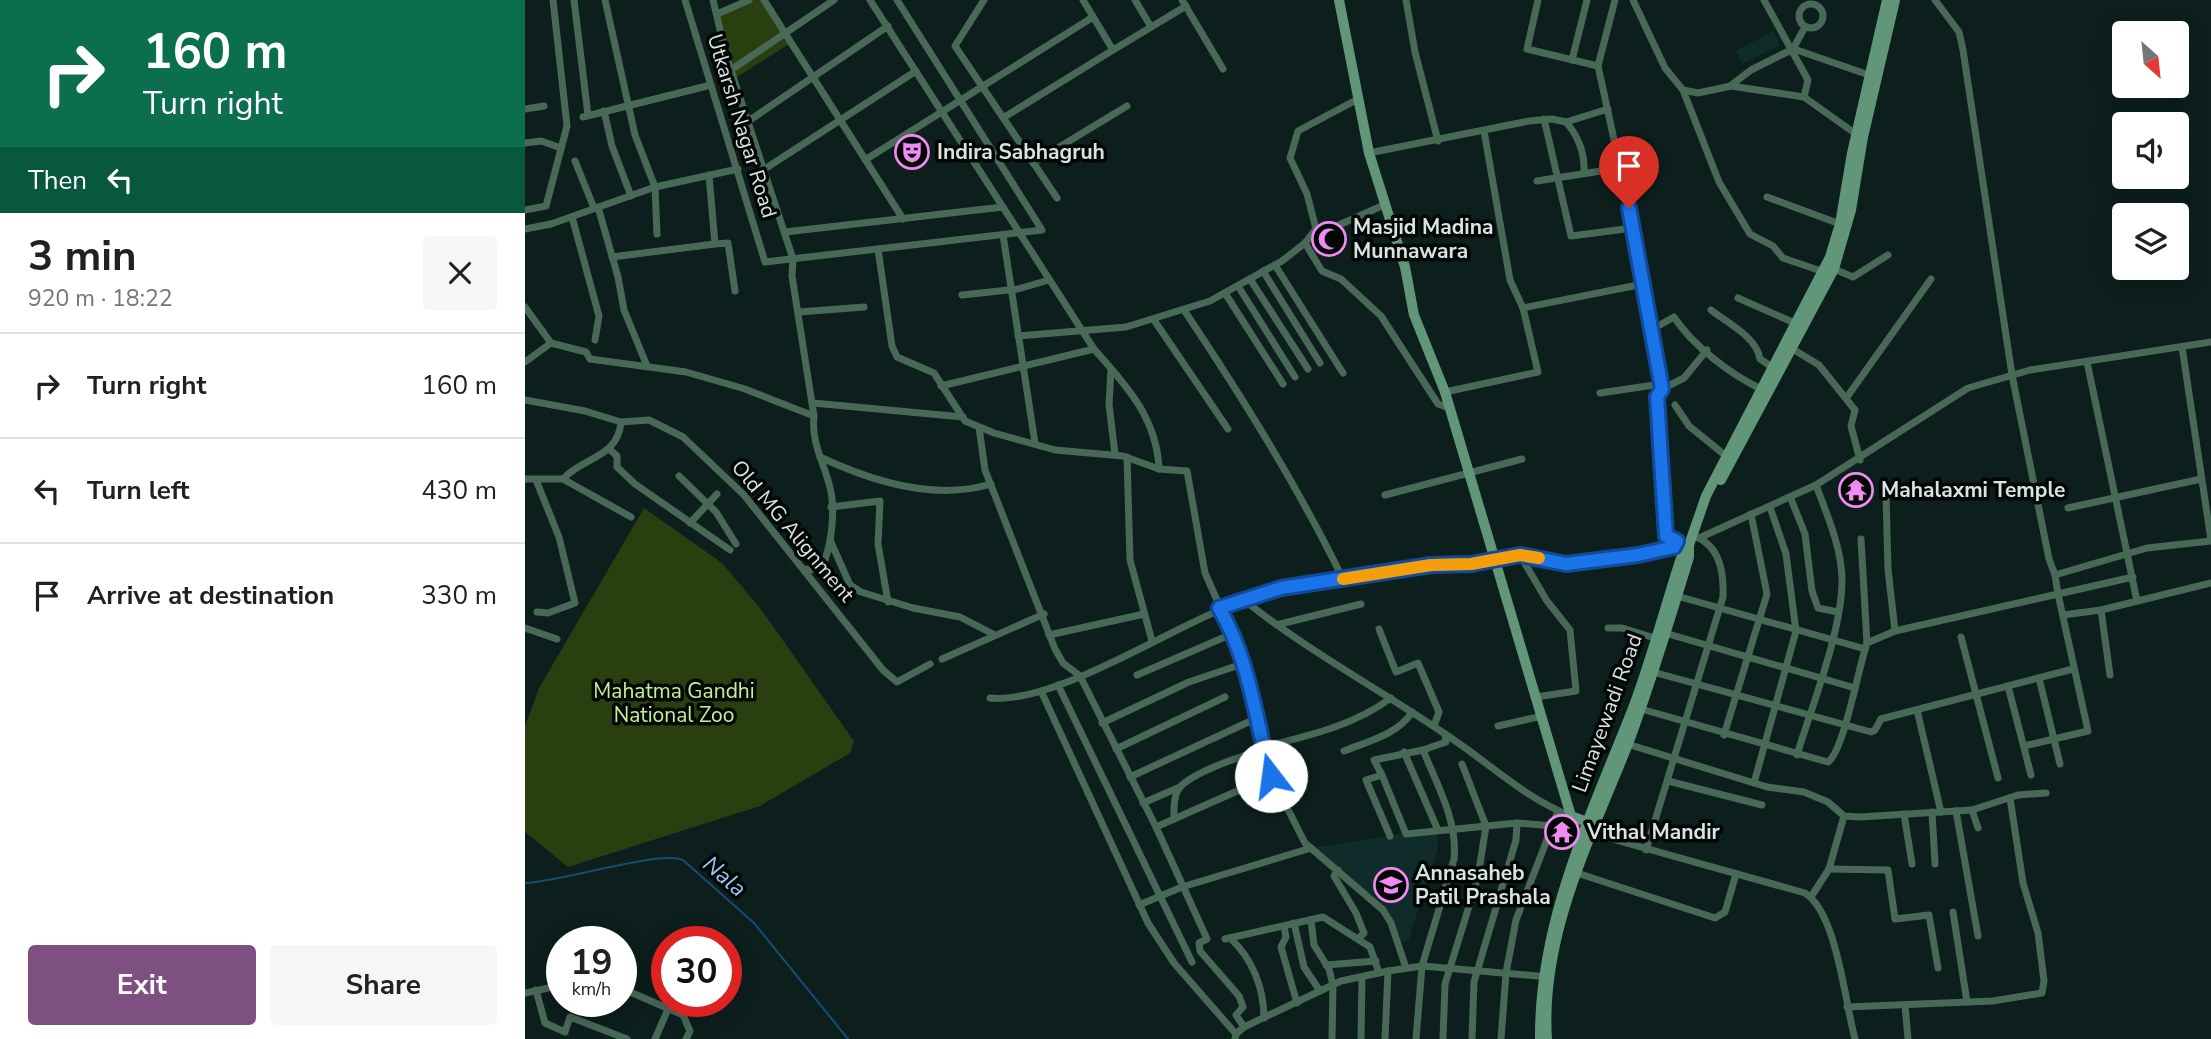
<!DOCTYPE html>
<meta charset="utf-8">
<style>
:root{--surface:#fff;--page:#f6f6f6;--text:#202124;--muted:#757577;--line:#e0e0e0;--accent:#7e5081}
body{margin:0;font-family:"Nunito Sans",sans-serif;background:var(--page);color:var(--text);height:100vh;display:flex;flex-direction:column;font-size:26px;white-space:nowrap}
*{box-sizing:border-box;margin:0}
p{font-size:23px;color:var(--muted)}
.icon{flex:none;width:38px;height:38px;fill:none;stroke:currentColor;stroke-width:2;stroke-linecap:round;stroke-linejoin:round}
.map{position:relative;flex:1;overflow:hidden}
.details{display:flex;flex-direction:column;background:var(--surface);width:525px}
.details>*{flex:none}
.banner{background:#0b6e4f;color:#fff;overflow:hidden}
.needle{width:46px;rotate:153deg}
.tools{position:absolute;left:1587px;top:21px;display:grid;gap:14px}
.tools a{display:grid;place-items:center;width:77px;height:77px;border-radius:7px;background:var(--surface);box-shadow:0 4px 18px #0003;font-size:35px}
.speed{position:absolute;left:21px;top:926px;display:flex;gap:14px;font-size:35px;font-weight:700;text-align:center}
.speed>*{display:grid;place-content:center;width:91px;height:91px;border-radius:50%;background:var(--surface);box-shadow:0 4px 18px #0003;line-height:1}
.speed small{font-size:18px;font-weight:400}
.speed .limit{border:10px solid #d22;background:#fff;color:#111}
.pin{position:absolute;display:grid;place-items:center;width:60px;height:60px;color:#fff;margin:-72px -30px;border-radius:50% 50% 50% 0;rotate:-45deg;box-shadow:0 0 7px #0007}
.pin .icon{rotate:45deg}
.me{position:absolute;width:77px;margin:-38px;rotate:345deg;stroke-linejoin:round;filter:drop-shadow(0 0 5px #0008)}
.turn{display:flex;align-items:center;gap:24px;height:147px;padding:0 28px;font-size:32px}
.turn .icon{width:91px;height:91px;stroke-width:2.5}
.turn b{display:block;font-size:49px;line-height:60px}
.then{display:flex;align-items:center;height:66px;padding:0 28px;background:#0003;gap:14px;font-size:26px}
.round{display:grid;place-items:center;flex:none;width:74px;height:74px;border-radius:7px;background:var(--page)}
.overview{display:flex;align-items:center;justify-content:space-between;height:119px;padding:0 28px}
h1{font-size:42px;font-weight:700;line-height:52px}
.primary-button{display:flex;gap:14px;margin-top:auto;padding:14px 28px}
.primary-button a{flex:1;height:80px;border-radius:7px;background:var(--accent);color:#fff;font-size:28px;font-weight:700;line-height:80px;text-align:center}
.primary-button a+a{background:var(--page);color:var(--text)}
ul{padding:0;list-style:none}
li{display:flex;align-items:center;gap:21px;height:105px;padding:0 28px;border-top:2px solid var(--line)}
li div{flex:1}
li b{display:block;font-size:26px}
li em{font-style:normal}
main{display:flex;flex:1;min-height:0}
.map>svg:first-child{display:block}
</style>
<main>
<section class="details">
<div class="banner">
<div class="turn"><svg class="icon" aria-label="right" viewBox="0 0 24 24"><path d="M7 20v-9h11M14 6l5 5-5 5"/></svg><div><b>160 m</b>Turn right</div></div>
<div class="then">Then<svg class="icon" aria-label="left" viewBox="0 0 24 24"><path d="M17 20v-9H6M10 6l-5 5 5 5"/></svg></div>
</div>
<div class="overview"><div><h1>3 min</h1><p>920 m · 18:22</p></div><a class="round"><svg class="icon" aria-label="close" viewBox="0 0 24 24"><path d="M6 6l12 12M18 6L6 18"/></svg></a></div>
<ul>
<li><svg class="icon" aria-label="right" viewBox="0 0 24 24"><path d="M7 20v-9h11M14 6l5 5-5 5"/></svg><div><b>Turn right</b></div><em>160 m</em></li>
<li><svg class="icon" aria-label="left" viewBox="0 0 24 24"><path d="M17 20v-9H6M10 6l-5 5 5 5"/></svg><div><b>Turn left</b></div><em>430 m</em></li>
<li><svg class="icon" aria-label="arrive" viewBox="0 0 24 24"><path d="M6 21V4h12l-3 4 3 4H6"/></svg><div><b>Arrive at destination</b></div><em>330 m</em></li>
</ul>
<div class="primary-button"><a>Exit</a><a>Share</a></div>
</section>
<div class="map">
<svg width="1686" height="1039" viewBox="0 0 1686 1039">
<rect width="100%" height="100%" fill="#0c1f1d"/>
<!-- built -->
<g fill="#102c2a">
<polygon points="1248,31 1255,45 1217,64 1211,51"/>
<polygon points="912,828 913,848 884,939 874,944 863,917 786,848"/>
</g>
<!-- green -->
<g fill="#293f0f">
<polygon points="224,0 239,0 267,42 209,79 192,14"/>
<polygon points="119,508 197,563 235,608 329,741 325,753 235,806 43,867 0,832 0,726 14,688"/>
</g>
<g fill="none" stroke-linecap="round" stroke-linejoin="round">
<!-- stream -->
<path stroke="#154c71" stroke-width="2" d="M 0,883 C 35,882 133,850 158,860 L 229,923 L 323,1039"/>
<!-- street -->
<g stroke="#496957" stroke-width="7">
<polyline points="49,0 63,115"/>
<polyline points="80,0 110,135 130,187 132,234"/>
<polyline points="160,0 240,262 517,230 372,0"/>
<polyline points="188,0 201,55 268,259 267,276 289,416"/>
<polyline points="239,0 378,219"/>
<path d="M 345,0 L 569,349 C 601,385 632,418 634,469"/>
<polyline points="459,0 430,46 532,198"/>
<polyline points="558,0 588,50 661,6"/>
<polyline points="610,0 626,27"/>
<polyline points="657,0 698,69"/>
<polyline points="881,0 890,52 913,141"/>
<polyline points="1013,0 1002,49 1073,66"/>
<polyline points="1090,0 1073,66 1110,236 1137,389 1132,397 1141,535 1164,545"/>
<polyline points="1108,0 1140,68 1158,90 1173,93 1206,86 1279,97 1331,134"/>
<polyline points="1239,0 1283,80 1279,97"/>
<polyline points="1410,0 1434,32 1438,50 1487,375 1524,559 1530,575"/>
<circle cx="1286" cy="16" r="12"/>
<polyline points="192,14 224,0"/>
<polyline points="1269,49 1344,75"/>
<polyline points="1047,60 1062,0"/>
<polyline points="206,70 309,0"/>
<polyline points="1205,86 1226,70 1268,49 1280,27"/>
<polyline points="1158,90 1194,182 1225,234 1248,246 1258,258 1299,272"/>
<polyline points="0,109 19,106"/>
<polyline points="79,111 87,146 106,196"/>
<polyline points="58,117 186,85"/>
<polyline points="478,118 588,50"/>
<polyline points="1019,119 1046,236 1108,228"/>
<polyline points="222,122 363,26"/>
<polyline points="1041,122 1083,109"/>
<polyline points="0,143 16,141 36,148"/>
<path d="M 844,153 L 1004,121 L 1027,119 L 1041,122 C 1054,137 1060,153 1059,173"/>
<polyline points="340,160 568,17"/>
<polyline points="50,161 69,208"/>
<polyline points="508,163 602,106"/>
<polyline points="238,170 391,71"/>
<polyline points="184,175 190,244 203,243 210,291"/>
<polyline points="1012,181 1095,168"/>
<polyline points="1242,197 1315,224"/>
<polyline points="73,207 93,277 99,310 122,366"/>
<polyline points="0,210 21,206 42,126 28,0"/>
<polyline points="47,217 74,316 70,340"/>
<polyline points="0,229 26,224 130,187 213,169"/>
<polyline points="260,232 478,207"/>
<polyline points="478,235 510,443"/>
<polyline points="787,237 859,205"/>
<polyline points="780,243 797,271 816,279 856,316 913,404 924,408"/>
<polyline points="353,249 367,346 372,357 409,373 440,421 469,433 530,450 598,456 634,469 662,471 680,573 720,663 746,776 780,843 858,910 866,923 881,968"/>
<polyline points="87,257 190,244"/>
<polyline points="750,265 818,373"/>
<polyline points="1309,269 1328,277 1363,255"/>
<polyline points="738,271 795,363"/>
<polyline points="725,279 783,369"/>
<polyline points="713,286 770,377"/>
<polyline points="700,293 758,384"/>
<polyline points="437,295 493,289 524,280"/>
<polyline points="1213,298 1272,324"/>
<path d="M 0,307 L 26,343 L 61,352 L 65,359 L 161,372 L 220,389 L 289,416 C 286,441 298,461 304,484 C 311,506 307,539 300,560 L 286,570 L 279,569"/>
<polyline points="998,308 1118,284"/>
<path d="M 659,310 C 717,397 772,485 818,579"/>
<path d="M 1186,310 C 1201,322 1232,337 1235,359 L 1247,367"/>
<polyline points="274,312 339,307"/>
<polyline points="629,320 703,429"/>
<path d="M 1126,330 L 1149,317 C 1168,346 1206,375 1238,390"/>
<polyline points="493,336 601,327 685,301 757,261 780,243 791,229 782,194 765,158 773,131 833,99"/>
<polyline points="1657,347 1686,540"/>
<polyline points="1266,348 1294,365 1330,410 1326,426 1335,460"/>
<polyline points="0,362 26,343"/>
<polyline points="1562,362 1612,601"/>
<polyline points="586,369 584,405 590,454"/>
<polyline points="416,386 569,349"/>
<polyline points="1137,389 1159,378 1182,350"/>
<polyline points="920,392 1013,372 998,308 985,280 959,131"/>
<polyline points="1075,393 1136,384"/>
<polyline points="1322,397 1406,279"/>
<polyline points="0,400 60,411 96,422 124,420 158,437 219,495 358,670 372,682 405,664"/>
<polyline points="288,403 438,417"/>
<polyline points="1150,405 1164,426 1201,456"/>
<polyline points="454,427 460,470 530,649 538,663 555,676 631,827 682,939 674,943 675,951 714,996 718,1007 711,1015 719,1027"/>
<polyline points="84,449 92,456 92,467 110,484 205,550"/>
<path d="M 295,457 C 346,481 410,501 466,484"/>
<polyline points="602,457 605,560 627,641"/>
<polyline points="154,476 191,512 211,544"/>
<polyline points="0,479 38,479 106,517"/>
<path d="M 38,479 C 58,457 93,458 96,422"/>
<polyline points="11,480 34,537 50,603 23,613 12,612"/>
<polyline points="860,495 997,459"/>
<polyline points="1361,495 1363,569 1370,631"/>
<polyline points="1266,499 1280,534 1287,591 1293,608 1313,612"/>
<polyline points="306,507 355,501 353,544 363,602"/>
<polyline points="1543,508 1676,479"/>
<polyline points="165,523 192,494"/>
<polyline points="1168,537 1174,538 1291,485 1443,388 1505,370 1686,342"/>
<polyline points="1336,539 1342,643"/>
<polyline points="305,540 325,585 336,592 388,608 435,617 468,634"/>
<polyline points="995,555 1022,601 1045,630 1051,691 1011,697"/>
<polyline points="1608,577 1533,594 1530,575 1622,548 1686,541"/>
<polyline points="1152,596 1340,649"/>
<polyline points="1576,610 1686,583"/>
<polyline points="1538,615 1576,610 1585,675"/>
<polyline points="755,624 836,604"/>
<polyline points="0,628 32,639"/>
<polyline points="1083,628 1097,628 1130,638"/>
<polyline points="854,629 871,672 893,663 914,712 909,726"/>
<polyline points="1140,633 1330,688"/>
<polyline points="524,635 619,614"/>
<polyline points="1436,637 1473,778"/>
<polyline points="417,659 519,614"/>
<polyline points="1128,672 1346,732 1350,730 1356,719 1548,669"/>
<polyline points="612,675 709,633"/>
<polyline points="1514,678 1535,764"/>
<polyline points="533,685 667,962"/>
<polyline points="1483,686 1506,775"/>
<polyline points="516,691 623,923 649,963 711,1034"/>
<path d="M 465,698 C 531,705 652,623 719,600"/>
<path d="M 1116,709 L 1303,762 C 1319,751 1334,665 1342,643 L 1370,631 L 1533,594 L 1563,731 L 1499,746"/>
<polyline points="1392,710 1416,812"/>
<polyline points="577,723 664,682 720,663"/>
<polyline points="973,726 1017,716"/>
<polyline points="1199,735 1242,594 1226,514"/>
<polyline points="1099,743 1242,787 1279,792 1303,802 1319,816 1335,817 1447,810 1453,828"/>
<path d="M 738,747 C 783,736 828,726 866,698"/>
<polyline points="591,749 700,697"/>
<path d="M 819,751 C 841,742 874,734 887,712"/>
<polyline points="879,752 912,828"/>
<path d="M 1272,755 C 1287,705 1318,629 1317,578 C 1316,546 1302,515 1291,485"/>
<polyline points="857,775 881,834 992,823 1027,826"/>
<polyline points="605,777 732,718"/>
<polyline points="1143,781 1237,805"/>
<polyline points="1229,783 1271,631 1261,554 1245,507"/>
<polyline points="618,803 655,787"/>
<polyline points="1447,810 1493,795 1521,793"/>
<polyline points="1431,811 1453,936"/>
<polyline points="1407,812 1410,864"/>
<polyline points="1379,814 1387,864"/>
<path d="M 1046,816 C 999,798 962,761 920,734 C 854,689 781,650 719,600 L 756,588 L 906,565 L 946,564 L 995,555 L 1041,564 L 1086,560 L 1141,551 L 1152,541"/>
<polyline points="649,819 746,776"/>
<path d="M 631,827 L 649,819 C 649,808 648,795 656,786 C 673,770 717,756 739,750"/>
<path d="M 1066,833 L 1280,893 C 1312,913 1320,1003 1330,1039"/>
<polyline points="865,836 841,780 857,775 849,760 898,750 921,742 920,734"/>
<path d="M 1121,850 L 1198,597 C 1199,575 1196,549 1174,538"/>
<polyline points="1304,869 1363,870 1370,919 1404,915 1413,968"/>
<polyline points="813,870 809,876 831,913 839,933 834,938"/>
<polyline points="1052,873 1190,918 1200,912 1211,874"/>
<polyline points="1286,897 1304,869 1319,816"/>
<polyline points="614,905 657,887 786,848"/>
<polyline points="1428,912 1442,1002"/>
<polyline points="786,920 789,945 804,969 808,985 807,1039"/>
<polyline points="769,923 779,967 795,991"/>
<polyline points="759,926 761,937 756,947 772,1003"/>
<path d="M 705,938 C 727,958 739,988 739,1018"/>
<polyline points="700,939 798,917 845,947 854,973"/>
<polyline points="801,965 851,961"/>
<polyline points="96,988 158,1015 165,1031 161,1039"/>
<polyline points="11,990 20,1023 40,1032 45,1017 102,1039"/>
<polyline points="0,993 37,985"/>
<polyline points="1380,1005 1383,1039"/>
<polyline points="1322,1007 1468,1001 1517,993 1519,981 1513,933 1498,883 1485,798"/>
<polyline points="130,1039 144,1007"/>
<polyline points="710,1039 711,1034 719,1027 816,981 863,971 897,966 1024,977"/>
<polyline points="836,1039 837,977"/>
<polyline points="860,1039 863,971"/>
<path d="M 891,1039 L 897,966 L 929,859 C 933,821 912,785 898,750"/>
<polyline points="918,1039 920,984 953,877 961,826 937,764"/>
<polyline points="947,1039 949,982 991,840 992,823"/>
<polyline points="976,1039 981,973 991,920 1033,811"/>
</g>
<!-- secondary -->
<g stroke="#629679" stroke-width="10">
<polyline points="814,0 844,153 880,267 889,315 920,392 1046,816 1070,825"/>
<polyline points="1196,480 1309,269 1326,210 1338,137 1370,0"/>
<path d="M 1015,1039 C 1014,921 1066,815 1108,708 C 1127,658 1140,606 1157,555 L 1164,545 L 1181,496 L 1305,257 L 1315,224 L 1327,153 L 1362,0"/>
<path d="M 1022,1039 C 1015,936 1066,837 1103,744 C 1126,683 1145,619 1164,557 L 1164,546"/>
</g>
</g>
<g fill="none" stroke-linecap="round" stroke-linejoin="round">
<!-- route casing -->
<g stroke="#114b97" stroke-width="18">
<path id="route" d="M 746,776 C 730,719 725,660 694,608 L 756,588 L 906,565 L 946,564 L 995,555 L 1041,564 L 1113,555 L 1149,547 L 1152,541 L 1141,536 L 1132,397 L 1137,389 L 1104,208"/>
</g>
<!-- route -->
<use href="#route" stroke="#1a73e8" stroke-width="12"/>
<!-- slow -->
<polyline stroke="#f59e0b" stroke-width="12" points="818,579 906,565 946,564 995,555 1014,558"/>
</g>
<!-- icons -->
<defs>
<g id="theatre-ring" transform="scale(1.75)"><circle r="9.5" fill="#020706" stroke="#f28af3" stroke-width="1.5"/><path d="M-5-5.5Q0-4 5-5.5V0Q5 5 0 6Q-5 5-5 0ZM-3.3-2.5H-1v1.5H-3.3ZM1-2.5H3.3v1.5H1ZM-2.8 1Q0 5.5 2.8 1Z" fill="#f28af3"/></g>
<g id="mosque-ring" transform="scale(1.75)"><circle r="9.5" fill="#020706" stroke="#f28af3" stroke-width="1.5"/><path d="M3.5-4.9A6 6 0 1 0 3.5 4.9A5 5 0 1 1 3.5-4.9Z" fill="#f28af3"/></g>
<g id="temple-ring" transform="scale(1.75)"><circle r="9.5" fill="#020706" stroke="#f28af3" stroke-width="1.5"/><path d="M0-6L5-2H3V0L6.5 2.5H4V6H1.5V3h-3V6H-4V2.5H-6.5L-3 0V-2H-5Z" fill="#f28af3"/></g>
<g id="university-ring" transform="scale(1.75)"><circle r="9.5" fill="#020706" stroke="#f28af3" stroke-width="1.5"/><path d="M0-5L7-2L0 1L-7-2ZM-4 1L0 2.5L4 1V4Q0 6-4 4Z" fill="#f28af3"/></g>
</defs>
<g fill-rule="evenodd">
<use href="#theatre-ring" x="387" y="152"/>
<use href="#mosque-ring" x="804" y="239"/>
<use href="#temple-ring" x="1331" y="490"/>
<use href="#temple-ring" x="1037" y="832"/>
<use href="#university-ring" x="866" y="885"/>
</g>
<g text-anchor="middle" stroke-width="7" stroke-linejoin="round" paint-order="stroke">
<!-- street labels -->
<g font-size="21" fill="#d8e3e2" stroke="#020706">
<text transform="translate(217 126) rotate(73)" y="7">Utkarsh Nagar Road</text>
<text transform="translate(268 531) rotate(50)" y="7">Old MG Alignment</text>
<text transform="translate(1082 713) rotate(-70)" y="7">Limayewadi Road</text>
</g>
<!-- poi labels -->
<g font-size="21" font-weight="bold" fill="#d8e3e2" stroke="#020706" text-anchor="start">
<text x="412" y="159">Indira Sabhagruh</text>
<text x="828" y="234">Masjid Madina<tspan x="828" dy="24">Munnawara</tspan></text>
<text x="1356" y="497">Mahalaxmi Temple</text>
<text x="1062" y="839">Vithal Mandir</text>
<text x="890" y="880">Annasaheb<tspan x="890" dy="24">Patil Prashala</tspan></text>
</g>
<!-- park labels -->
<g font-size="21" fill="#c2f393" stroke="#020706">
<text x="149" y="698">Mahatma Gandhi<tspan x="149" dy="24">National Zoo</tspan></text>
</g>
<!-- water labels -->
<g font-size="23" font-style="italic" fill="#96caf4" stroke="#020706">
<text transform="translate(200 876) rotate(41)" y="8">Nala</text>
</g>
</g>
</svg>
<div class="tools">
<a><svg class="needle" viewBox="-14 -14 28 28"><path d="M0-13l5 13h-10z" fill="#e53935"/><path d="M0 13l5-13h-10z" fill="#757577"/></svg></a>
<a><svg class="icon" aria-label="sound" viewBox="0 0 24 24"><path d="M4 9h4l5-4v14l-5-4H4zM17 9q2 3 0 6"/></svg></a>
<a><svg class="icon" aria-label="layers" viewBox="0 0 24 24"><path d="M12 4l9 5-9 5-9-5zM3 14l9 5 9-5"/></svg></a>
</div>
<div class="speed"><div>19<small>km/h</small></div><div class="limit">30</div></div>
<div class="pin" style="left:1104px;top:208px;background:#d93025"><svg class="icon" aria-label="arrive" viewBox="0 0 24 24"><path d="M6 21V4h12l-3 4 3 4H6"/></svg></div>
<svg class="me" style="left:746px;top:776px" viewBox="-20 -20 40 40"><circle r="19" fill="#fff"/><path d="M0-13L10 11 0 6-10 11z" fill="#1a73e8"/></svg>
</div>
</main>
